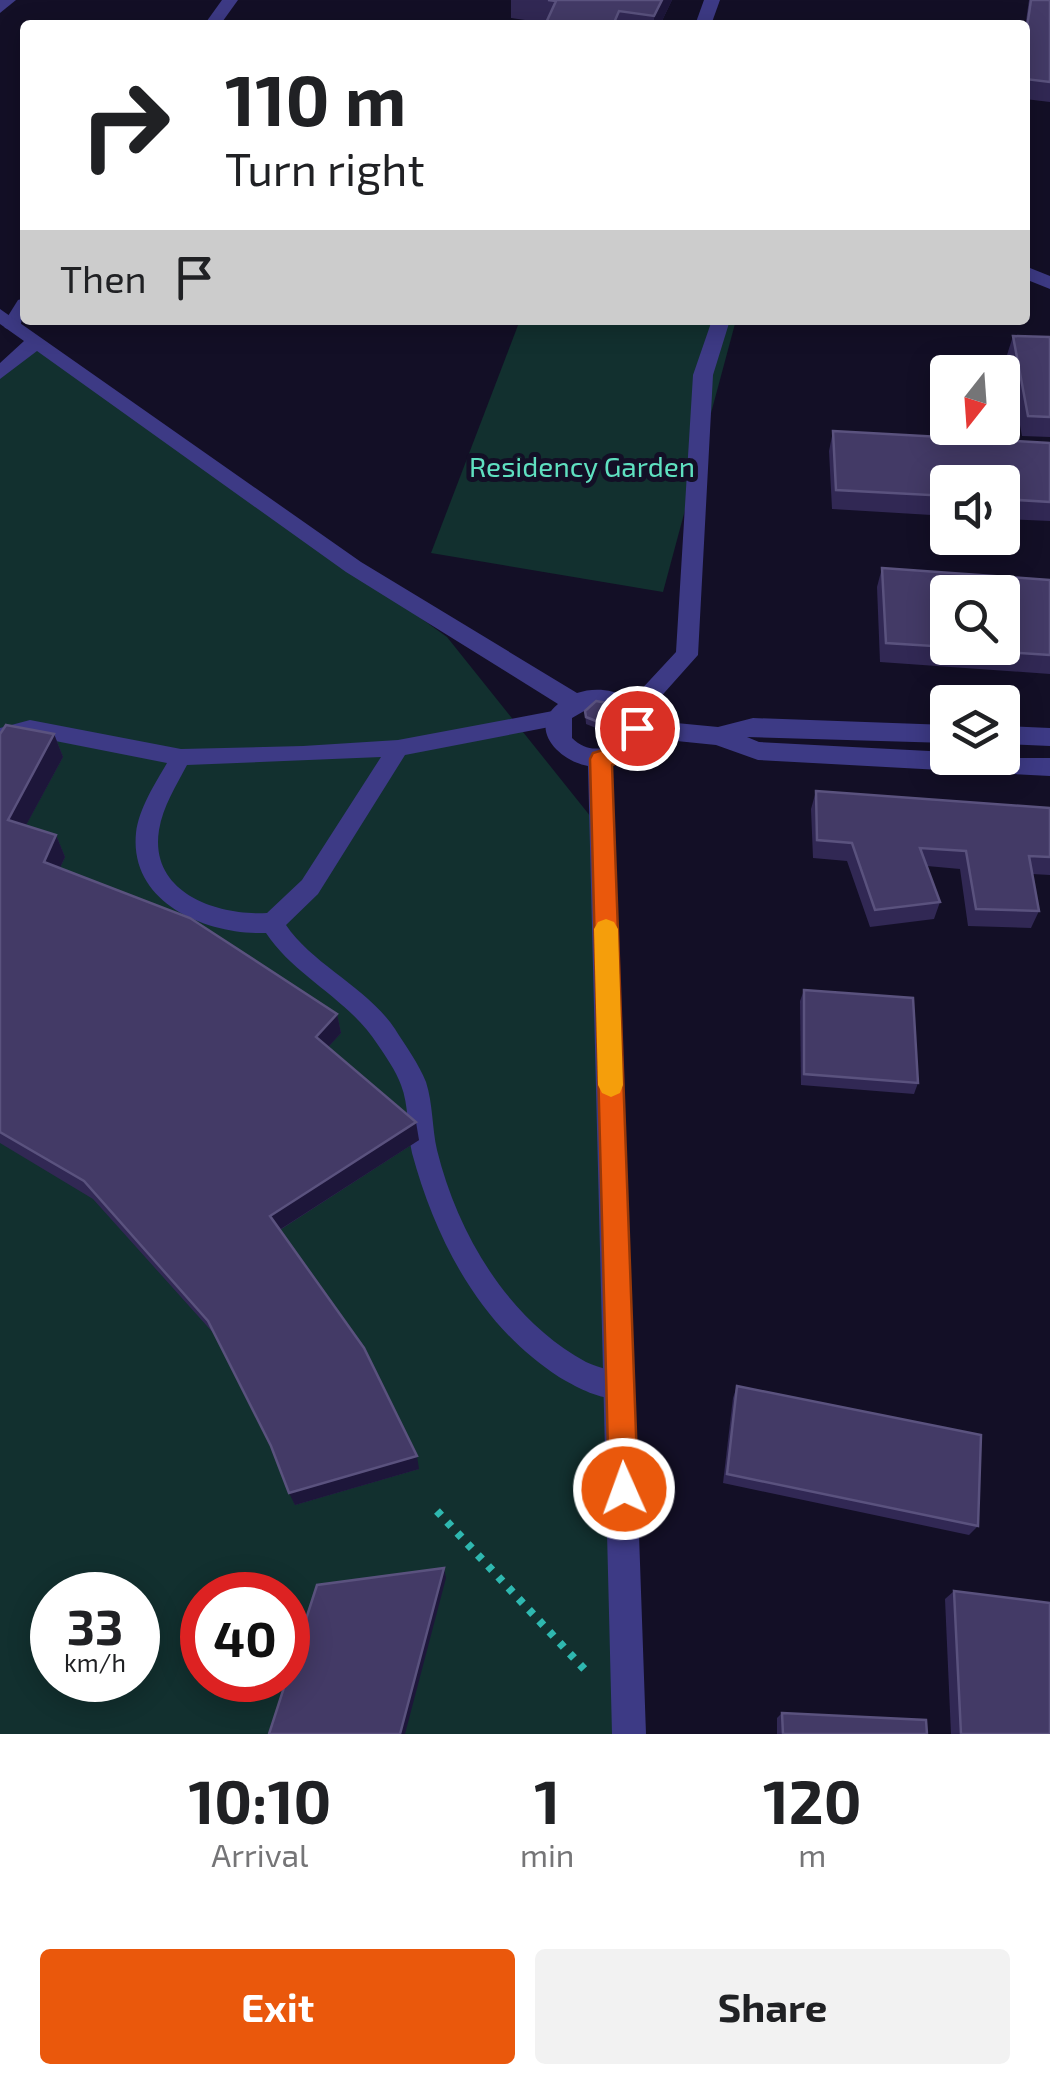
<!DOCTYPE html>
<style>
:root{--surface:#fff;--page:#f2f2f2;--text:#202124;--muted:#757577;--accent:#ea580c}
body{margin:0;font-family:"Exo 2",sans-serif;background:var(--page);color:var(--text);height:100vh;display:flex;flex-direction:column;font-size:38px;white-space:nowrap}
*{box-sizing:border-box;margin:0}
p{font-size:32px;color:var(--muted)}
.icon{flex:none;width:55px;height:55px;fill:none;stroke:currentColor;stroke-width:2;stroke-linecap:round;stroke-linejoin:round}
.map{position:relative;height:1734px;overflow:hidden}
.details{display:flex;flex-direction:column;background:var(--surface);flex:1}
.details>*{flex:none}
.banner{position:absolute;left:20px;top:20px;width:1010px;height:305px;border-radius:10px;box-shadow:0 5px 25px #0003;background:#fff;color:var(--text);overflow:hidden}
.needle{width:65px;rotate:197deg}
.controls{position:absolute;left:930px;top:355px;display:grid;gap:20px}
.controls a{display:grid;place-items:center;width:90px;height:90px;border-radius:10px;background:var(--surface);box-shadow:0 5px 25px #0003;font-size:50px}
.speed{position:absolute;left:30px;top:1572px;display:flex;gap:20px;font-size:50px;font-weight:700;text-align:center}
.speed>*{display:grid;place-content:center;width:130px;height:130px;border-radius:50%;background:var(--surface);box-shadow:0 5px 25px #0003;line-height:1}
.speed small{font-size:25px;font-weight:400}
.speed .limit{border:15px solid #d22;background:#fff;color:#111}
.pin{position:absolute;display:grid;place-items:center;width:85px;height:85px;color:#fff;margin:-42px;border:5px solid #fff;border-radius:50%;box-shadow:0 2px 10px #0007}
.me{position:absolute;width:110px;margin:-55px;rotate:358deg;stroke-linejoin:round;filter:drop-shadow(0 0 8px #0008)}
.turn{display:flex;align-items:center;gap:35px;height:210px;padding:0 40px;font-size:45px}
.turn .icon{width:130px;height:130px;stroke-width:2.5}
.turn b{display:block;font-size:70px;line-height:85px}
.then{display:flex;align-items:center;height:95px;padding:0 40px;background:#0003;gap:20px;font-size:38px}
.eta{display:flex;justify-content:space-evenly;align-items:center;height:170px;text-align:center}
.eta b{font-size:60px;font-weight:700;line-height:70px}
.primary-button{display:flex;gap:20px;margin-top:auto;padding:20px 40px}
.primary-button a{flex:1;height:115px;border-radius:10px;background:var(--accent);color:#fff;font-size:40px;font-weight:700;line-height:115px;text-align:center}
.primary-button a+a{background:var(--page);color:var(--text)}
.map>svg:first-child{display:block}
</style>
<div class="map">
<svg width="1050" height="1734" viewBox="0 0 1050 1734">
<rect width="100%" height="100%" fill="#130f26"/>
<!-- green -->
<g fill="#12302f" fill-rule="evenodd">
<polygon points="520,320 736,320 663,592 431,553"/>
<path d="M 36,341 L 447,637 L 603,832 L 629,1734 L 0,1734 L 0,373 ZM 52,1595 L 138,1595 L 138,1680 L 52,1680 ZM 202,1595 L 288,1595 L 288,1680 L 202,1680 Z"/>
</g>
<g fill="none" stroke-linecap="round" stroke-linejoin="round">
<!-- path -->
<polyline stroke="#2fb8b0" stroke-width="8" stroke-dasharray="6 9" stroke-linecap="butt" points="437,1511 586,1671"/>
<!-- service -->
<path fill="#3d3a85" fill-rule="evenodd" d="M 558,710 L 565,712 L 569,718 L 565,724 L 405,755 L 318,894 L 286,925 C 313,965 367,987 395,1029 C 405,1045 419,1064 426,1082 C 433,1104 432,1128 437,1150 C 458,1235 508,1319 586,1362 C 600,1369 616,1370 630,1376 L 634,1386 L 630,1396 C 608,1405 578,1388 559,1377 C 480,1326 436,1241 412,1153 C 407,1131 409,1105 401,1085 C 396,1071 386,1057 378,1045 C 349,999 295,977 266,933 C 208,935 129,904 136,833 C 139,808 155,784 167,763 L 30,736 L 0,744 L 0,728 L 30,720 L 181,749 L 303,746 L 398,740 ZM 381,757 L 302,880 L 267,913 C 217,916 149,893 159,830 C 163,806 176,786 187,765 Z"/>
<!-- minor -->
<g fill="#3d3a85" fill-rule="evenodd">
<polygon points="0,0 16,0 0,13"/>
<polygon points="222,0 238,0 220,25 204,25"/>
<polygon points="704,0 720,0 711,25 695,25"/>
<polygon points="1025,266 1050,276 1050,289 1025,279"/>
<polygon points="25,298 21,324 12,330 5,328 3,324 18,300"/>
<polygon points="712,320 730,320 713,375 698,655 640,720 624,720 620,714 624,708 676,652 693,375"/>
</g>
<!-- tertiary -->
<g fill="#3d3a85" fill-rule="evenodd">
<path d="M 0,309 L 361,562 L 577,693 C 602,684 637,693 645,720 L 718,727 L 753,718 L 948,725 L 948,743 L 747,737 L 759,742 L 948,752 L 948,758 L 1050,758 L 1050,776 L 758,760 L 716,745 L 647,738 L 634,755 L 612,765 L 646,1734 L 612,1734 L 588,766 C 560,761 527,729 558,704 L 346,572 L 37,351 L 0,379 L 0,363 L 24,341 L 0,324 ZM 591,707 L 608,708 L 621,718 L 624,735 C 609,751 588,754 572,738 L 572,718 Z"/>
<polygon points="1002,726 1050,728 1050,746 1002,744"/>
</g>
</g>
<!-- wall -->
<g fill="#312854">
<polygon points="511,0 672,0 660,25 545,25 546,23 511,18"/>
<polygon points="1029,0 1050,0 1050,102 1025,99 1025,28"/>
<polygon points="1013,336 1050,337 1050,437 1022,436 1007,355"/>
<polygon points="833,431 1050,443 1050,521 1002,519 1002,482 948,482 948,516 832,509 829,451"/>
<polygon points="882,568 1050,580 1050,674 880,662 877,587"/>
<polygon points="585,711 612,722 601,730 586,724"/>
<polygon points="0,734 54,734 63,757 26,825 56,835 65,857 60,868 337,1014 341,1033 328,1047 419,1140 280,1230 419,1469 295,1505 272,1447 216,1336 93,1199 0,1143"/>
<polygon points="816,791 1050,808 1050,875 1032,874 1039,911 1031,928 968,926 960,869 927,866 940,902 934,919 870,927 847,861 813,858 811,809"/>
<polygon points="804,990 918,1083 914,1094 801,1085 800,1001"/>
<polygon points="737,1386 978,1526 969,1535 723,1483 733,1398"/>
<polygon points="954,1591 1050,1734 951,1734 945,1599"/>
<polygon points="782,1713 927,1734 777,1734 777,1718"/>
</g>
<!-- shaded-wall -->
<g fill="#1d163a">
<polygon points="662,0 672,0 660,25 654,25 654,16"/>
<polygon points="613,716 612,722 601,730 601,723"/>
<polygon points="54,734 63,757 17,842 8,820"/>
<polygon points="56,835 65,857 53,883 44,862"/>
<polygon points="337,1014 341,1033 320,1056 316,1037"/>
<polygon points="416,1122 419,1140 276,1232 270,1216"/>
<polygon points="417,1456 419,1469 295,1505 289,1493"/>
<polygon points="444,1568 446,1578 405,1734 400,1734"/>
</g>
<!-- building -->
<g fill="#433a66" stroke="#5a527e" stroke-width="2.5">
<polygon points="548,0 662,0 654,16 619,11 613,25 545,25 556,1"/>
<polygon points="1031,0 1050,0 1050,82 1025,79 1025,41"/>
<polygon points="1013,336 1050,337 1050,417 1028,416"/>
<polygon points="833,431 1050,443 1050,502 1002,499 1002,482 948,482 948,496 836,490"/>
<polygon points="882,568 1050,580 1050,655 949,648 1002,648 1002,592 948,592 948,647 886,643"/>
<polygon points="596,701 607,703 613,710 613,716 601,723 586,717 585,711"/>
<polygon points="6,725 54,734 8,820 56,835 44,862 190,918 337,1014 316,1037 416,1122 270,1216 364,1348 417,1456 289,1493 271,1446 208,1321 84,1181 0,1132 0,734"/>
<polygon points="816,791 1050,808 1050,857 1029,856 1039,911 976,909 966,851 920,848 940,902 875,910 852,843 817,840"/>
<polygon points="804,990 913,998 918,1083 804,1074"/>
<polygon points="737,1386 981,1435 978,1526 727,1474"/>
<polygon points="444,1568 400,1734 269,1734 317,1585"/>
<polygon points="954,1591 1050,1603 1050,1734 961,1734"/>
<polygon points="782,1713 926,1720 927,1734 783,1734"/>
</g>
<!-- route -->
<path fill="#ea580c" stroke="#983908" stroke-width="2.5" d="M 637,719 L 648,728 C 645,749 631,759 612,765 L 638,1489 L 634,1499 L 624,1503 L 613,1499 L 609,1489 L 590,759 L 593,753 L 616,746 L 630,722 Z"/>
<!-- slow -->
<polygon fill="#f59e0b" points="606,919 614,922 618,929 623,1085 620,1093 611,1097 602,1093 598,1085 594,929 598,922"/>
<g text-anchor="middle" stroke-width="10" stroke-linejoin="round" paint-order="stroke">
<!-- park labels -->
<g font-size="28" fill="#5fe0c0" stroke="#130f26">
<text x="582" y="477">Residency Garden</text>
</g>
</g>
</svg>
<div class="controls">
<a><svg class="needle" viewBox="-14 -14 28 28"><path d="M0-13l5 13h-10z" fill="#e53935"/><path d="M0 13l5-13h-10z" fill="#757577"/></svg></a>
<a><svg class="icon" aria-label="sound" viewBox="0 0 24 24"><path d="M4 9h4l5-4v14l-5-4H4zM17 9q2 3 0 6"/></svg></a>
<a><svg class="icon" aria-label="search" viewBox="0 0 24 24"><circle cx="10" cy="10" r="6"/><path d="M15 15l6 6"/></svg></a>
<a><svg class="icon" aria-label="layers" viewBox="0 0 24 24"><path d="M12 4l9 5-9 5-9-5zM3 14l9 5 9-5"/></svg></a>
</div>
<div class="speed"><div>33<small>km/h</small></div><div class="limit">40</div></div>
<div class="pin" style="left:637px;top:728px;background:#d93025"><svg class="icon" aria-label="arrive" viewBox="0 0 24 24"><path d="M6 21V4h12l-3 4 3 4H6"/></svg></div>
<svg class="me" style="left:624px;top:1489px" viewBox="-20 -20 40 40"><circle r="17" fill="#ea580c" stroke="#fff" stroke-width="3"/><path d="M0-11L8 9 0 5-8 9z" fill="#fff"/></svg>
<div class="banner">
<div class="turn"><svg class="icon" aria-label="right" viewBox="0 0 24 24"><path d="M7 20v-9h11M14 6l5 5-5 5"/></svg><div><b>110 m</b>Turn right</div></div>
<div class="then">Then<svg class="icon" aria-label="arrive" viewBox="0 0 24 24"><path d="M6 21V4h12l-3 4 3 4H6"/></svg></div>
</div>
</div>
<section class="details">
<div class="eta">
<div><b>10:10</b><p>Arrival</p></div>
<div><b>1</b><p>min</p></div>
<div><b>120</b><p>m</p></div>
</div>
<div class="primary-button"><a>Exit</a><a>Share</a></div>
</section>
